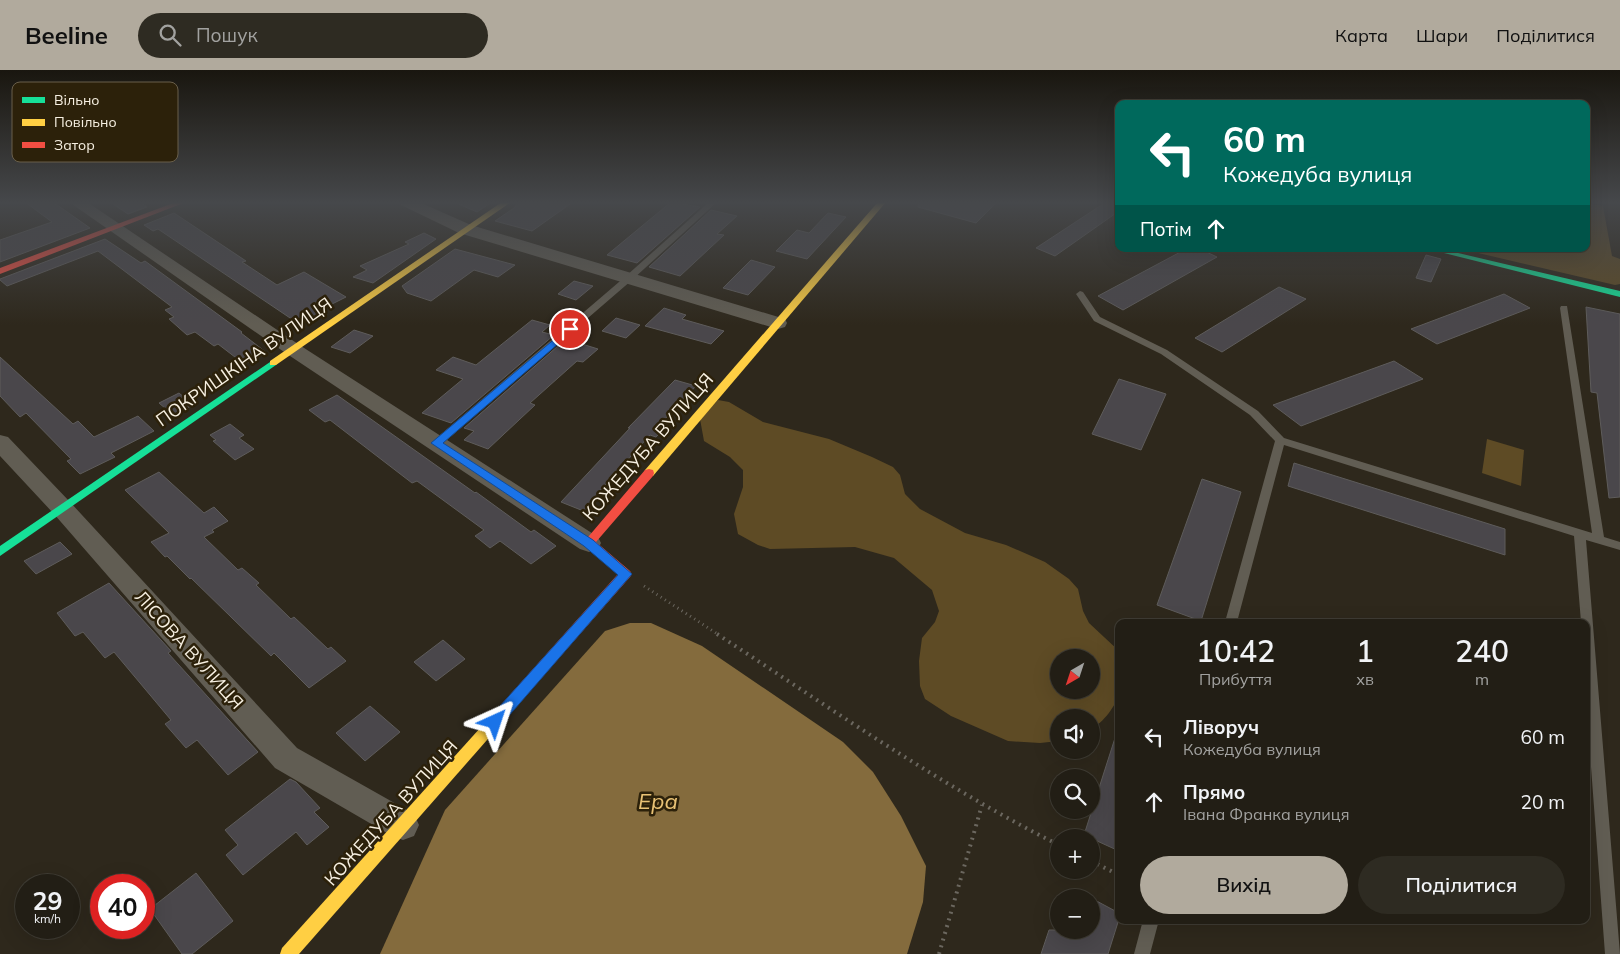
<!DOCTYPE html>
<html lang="uk">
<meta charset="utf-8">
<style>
:root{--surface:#221e15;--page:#2e2b22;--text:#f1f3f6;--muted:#a2a2a0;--line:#3f3c34;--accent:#b1aa9d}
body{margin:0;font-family:Mulish,sans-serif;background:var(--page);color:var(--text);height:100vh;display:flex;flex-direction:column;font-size:19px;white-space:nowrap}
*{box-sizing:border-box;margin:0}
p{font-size:16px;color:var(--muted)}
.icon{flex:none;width:28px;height:28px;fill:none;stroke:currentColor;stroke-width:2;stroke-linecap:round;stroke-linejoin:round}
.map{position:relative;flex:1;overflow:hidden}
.sheet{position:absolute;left:1115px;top:549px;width:475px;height:305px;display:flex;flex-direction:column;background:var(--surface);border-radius:10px;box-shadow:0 5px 20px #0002,0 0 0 1px var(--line)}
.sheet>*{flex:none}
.top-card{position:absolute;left:1115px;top:30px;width:475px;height:152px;border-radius:10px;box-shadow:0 5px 20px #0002,0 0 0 1px var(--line);background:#00695c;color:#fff;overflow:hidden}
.needle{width:32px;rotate:219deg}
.tools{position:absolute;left:1050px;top:579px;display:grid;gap:10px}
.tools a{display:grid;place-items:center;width:50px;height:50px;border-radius:50%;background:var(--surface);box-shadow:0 5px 20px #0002,0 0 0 1px var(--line);font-size:25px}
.speed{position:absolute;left:15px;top:804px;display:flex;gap:10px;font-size:25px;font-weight:700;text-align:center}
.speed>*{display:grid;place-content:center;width:65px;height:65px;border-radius:50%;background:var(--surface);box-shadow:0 5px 20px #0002,0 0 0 1px var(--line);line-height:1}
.speed small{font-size:12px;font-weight:400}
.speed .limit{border:8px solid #d22;background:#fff;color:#111}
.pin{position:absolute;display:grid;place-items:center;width:42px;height:42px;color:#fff;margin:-21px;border:2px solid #fff;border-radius:50%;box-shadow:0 1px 5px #0007}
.me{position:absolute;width:55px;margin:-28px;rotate:42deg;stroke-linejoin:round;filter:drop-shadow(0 0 4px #0008)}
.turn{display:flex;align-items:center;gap:18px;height:105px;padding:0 25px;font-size:22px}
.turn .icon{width:65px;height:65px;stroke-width:2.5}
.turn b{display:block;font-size:35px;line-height:42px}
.then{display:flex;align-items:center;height:48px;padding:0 25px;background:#0003;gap:10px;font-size:19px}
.eta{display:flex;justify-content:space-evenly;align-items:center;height:85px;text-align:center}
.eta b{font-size:30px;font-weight:600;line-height:35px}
.button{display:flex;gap:10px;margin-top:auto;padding:10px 25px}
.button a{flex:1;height:58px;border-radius:30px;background:var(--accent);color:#111;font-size:20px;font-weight:600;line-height:58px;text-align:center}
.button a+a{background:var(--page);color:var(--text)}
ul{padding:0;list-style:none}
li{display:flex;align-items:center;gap:15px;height:65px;padding:0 25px}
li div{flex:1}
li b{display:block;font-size:19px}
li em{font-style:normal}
header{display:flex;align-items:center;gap:30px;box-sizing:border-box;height:70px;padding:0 25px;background:var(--accent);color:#111}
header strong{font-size:24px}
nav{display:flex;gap:28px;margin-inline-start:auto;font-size:18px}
.search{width:350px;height:45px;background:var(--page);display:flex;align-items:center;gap:12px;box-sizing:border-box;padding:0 18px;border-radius:28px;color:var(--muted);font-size:19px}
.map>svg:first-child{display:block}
</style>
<header>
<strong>Beeline</strong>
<div class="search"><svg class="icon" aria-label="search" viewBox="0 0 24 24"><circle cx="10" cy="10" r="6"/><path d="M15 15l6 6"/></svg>Пошук</div>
<nav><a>Карта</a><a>Шари</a><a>Поділитися</a></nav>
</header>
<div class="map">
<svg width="1620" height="884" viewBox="0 0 1620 884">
<rect width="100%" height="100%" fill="#2e281c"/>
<!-- green -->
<g fill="#5e4b25" fill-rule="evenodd">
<polygon points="1586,133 1603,136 1612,186 1620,189 1620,214 1615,215 1461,179 1586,179"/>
<path d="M 718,330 L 729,332 L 763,352 L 829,369 L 872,387 L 893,397 L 900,405 L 905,424 L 920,439 L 965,463 L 1006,475 L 1045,492 L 1069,509 L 1078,519 L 1083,541 L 1089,553 L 1119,581 C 1119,594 1120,609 1119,622 C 1117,635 1103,653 1091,659 L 1091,648 L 1059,648 L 1059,671 L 1040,673 L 1008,671 L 951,646 L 925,629 L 920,616 L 919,591 L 922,568 L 935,552 L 939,541 L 932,520 L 894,488 L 855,477 L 770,479 L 758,475 L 738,464 L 734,444 L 743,417 L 743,400 L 730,387 L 704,371 L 700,349 ZM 1059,588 L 1091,588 L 1091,620 L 1059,620 Z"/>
<polygon points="1487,369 1524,380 1521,416 1482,403"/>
</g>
<!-- water -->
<polygon fill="#846b3d" points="630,553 651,553 702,576 843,672 873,702 901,746 926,796 923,832 907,884 380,884 445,740 605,561"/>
<!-- building -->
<g fill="#4a474b" stroke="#5e5c5b">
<polygon points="25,132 53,132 90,158 0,192 0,170 52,152"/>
<polygon points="110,132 140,132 147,137 128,144"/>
<polygon points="454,132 492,132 477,142"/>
<polygon points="518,132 573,132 532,161 495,151 514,138"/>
<polygon points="671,132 700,137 637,193 607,185"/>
<polygon points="919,132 997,132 976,153 918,137"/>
<polygon points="1106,132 1119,132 1119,141 1055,186 1036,178"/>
<polygon points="711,140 737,146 717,164 724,165 680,206 649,197"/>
<polygon points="174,143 246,191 242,192 277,215 304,202 346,227 320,240 323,242 299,254 158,159 153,161 144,155"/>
<polygon points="828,143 846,147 807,189 776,181 797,160 809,163"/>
<polygon points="424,163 436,169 373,213 353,207 367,200 360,196 409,174 405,172"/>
<polygon points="105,169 141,193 145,191 242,262 241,263 267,283 244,294 218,274 214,276 195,262 187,265 169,249 174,247 165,240 172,237 98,181 7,216 0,210 0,209"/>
<polygon points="455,179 515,195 498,207 474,200 431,231 407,223 402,216"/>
<polygon points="1186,179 1200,179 1217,187 1123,240 1098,226"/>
<polygon points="1426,185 1441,189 1431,212 1416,208"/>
<polygon points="751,190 775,197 748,225 723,218"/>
<polygon points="574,211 593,216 576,230 558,224"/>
<polygon points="1279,217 1306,229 1222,282 1195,268"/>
<polygon points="1504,224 1530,238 1437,274 1411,259"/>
<polygon points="1586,237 1620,244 1620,427 1609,428 1597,323 1591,322"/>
<polygon points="664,238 686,245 682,249 724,261 711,274 645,256"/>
<polygon points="616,248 640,255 626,268 602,261"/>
<polygon points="532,250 550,255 542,262 554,265 451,353 422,343 463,309 436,300 453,287 476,295"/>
<polygon points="354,260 373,266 350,283 331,277"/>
<polygon points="566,269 598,279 583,292 577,291 530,333 535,335 488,379 464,370 474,361 464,358"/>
<polygon points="0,287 73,354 78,351 94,367 138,346 154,361 111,383 115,387 80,404 67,391 71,389 26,343 20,347 0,326"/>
<polygon points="1394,291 1423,309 1301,356 1273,335"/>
<polygon points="1119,309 1166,324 1141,380 1092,364"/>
<polygon points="675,310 696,316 663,351 669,353 656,367 650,365 598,423 602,424 586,442 561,432 630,358 628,358"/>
<polygon points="179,323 193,335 173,345 159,333"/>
<polygon points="337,325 475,423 476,422 531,462 534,460 556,476 531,494 500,471 490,478 475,466 484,460 417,411 412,413 330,350 325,352 309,340"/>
<polygon points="230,354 244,365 239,368 254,379 235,390 213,371 216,370 210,365"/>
<polygon points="1294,393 1505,459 1505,485 1288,416"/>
<polygon points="159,402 204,443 214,437 228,451 212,460 214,462 204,467 238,500 242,498 259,513 256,515 291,549 294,547 328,579 331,577 346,591 309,618 274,583 271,586 191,508 190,509 167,486 165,487 151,472 169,463 125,420"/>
<polygon points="1202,409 1241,422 1201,551 1157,535"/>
<polygon points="60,472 72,484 36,504 24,491"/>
<polygon points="109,513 171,581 168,583 258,682 228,705 197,670 186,678 165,654 171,650 114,582 105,588 83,562 75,566 57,543"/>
<polygon points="443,570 465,589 436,611 414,592"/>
<polygon points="370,636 400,662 365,691 336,663"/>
<polygon points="1115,668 1119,669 1119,781 1084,765"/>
<polygon points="290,709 296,712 320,738 314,742 329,757 307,775 296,762 243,805 226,785 238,775 225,760"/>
<polygon points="196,803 233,851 192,884 182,884 150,839"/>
<polygon points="1091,828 1119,843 1119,849 1108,884 1041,884 1049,860 1091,860"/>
</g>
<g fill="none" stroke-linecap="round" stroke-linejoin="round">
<!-- path-far1 -->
<polyline stroke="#6b675f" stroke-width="3" stroke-dasharray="1 4" stroke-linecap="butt" points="644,516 719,565"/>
<!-- path -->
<g stroke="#6b675f" stroke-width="4" stroke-dasharray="2 5" stroke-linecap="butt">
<path d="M 717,564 C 829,637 939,715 1059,775"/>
<polyline points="1091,791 1119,805"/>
<polyline points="939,884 982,735"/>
</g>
<!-- lane -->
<g fill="#615d53" fill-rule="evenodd">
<polygon points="709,132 717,132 632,210 441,375 433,375 432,373 433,371 626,206"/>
<polygon points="1080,221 1083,222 1100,247 1167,280 1258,341 1284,368 1592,463 1560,238 1561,236 1567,236 1604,467 1620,472 1620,480 1586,470 1620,884 1605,884 1586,630 1586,552 1581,552 1574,466 1284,375 1237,552 1225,552 1275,371 1250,345 1161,284 1094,251 1076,224"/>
<polygon points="1143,850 1159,850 1150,884 1134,884"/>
</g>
<!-- street -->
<g fill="#615d53" fill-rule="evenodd">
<polygon points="69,132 87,132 301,276 598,467 601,473 598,479 589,482 580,479 287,284"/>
<polygon points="399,132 419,132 471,155 785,249 787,253 785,257 778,259 771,257 459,163 401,135"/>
<polygon points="0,365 8,367 70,432 297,678 414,744 419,755 414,766 403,770 392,766 275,698 54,444 0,386"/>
</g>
<!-- fast -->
<g fill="#16e098" fill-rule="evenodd">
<polygon points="1428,179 1441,179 1620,221 1620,227"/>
<polygon points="273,290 278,293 276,295 0,486 0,476"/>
</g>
<!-- slow -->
<g fill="#ffcf43" fill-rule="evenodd">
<polygon points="502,132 511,132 276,295 270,295 270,291"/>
<polygon points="878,132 886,132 653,406 645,406 644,403 645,400"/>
<polygon points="504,635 509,637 511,641 509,645 299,884 280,884 282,878 499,637"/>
</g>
<!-- jam -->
<g fill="#f24e42" fill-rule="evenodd">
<polygon points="176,132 186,132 0,204 0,198"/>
<polygon points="649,399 653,400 654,403 653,406 596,472 630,501 632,504 630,507 509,645 504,647 499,645 497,641 499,637 618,504 583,473 645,400"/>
</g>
</g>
<!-- sky -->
<linearGradient id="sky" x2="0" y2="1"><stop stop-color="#19160f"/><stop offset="0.52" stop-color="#46484b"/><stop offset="1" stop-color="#46484b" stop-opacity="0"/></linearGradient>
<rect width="1620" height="255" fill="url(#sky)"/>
<!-- route -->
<polygon fill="#1a73e8" stroke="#114b97" points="570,256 574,259 573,261 443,373 593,470 632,504 500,656 495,658 490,656 488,652 490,647 618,505 584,476 431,373"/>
<g text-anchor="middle" stroke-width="5" stroke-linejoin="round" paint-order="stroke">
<!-- street labels -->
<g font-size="18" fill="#f7f0e2" stroke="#2c210a">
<text transform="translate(244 292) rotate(-35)" y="6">ПОКРИШКІНА ВУЛИЦЯ</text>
<text transform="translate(648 377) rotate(-49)" y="6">КОЖЕДУБА ВУЛИЦЯ</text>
<text transform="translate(189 580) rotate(48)" y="6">ЛІСОВА ВУЛИЦЯ</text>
<text transform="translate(391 743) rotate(-48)" y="6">КОЖЕДУБА ВУЛИЦЯ</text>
</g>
<!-- near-water labels -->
<g font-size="22" font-style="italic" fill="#e9c275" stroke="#2c210a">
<text x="658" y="739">Ера</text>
</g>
</g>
<!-- legend -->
<rect x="12" y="12" width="166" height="80" rx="8" fill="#2c210a" stroke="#695f4b" stroke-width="1"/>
<rect x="22" y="27" width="23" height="6" fill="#16e098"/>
<rect x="22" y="49" width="23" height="7" fill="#ffcf43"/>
<rect x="22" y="72" width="23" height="6" fill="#f24e42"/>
<g font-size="14" fill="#f7f0e2">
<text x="54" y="35">Вільно</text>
<text x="54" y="57">Повільно</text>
<text x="54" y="80">Затор</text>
</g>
</svg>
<div class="tools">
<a><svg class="needle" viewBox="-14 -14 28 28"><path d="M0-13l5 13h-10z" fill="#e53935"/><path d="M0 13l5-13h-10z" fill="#a2a2a0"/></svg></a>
<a><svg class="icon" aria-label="sound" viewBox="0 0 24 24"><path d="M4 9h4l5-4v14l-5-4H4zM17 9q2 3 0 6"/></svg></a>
<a><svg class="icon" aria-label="search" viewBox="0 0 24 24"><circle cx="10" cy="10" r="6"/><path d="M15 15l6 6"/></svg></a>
<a>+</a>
<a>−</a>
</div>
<div class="speed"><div>29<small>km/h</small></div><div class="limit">40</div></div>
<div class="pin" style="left:570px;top:259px;background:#d93025"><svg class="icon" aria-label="arrive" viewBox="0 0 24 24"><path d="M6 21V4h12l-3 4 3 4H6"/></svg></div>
<svg class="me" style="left:495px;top:652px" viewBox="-20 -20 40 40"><path d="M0-17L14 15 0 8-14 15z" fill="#1a73e8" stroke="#fff" stroke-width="4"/></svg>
<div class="top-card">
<div class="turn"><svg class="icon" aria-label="left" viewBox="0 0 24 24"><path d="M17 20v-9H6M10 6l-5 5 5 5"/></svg><div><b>60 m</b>Кожедуба вулиця</div></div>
<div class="then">Потім<svg class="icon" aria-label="ahead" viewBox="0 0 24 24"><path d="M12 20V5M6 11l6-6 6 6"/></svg></div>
</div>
<section class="sheet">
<div class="eta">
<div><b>10:42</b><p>Прибуття</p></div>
<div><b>1</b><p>хв</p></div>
<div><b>240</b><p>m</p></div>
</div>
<ul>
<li><svg class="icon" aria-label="left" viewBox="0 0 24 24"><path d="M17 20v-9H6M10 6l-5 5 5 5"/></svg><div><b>Ліворуч</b><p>Кожедуба вулиця</p></div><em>60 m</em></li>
<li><svg class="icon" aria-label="ahead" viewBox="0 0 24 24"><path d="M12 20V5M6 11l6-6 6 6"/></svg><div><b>Прямо</b><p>Івана Франка вулиця</p></div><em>20 m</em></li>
</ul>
<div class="button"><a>Вихід</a><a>Поділитися</a></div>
</section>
</div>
